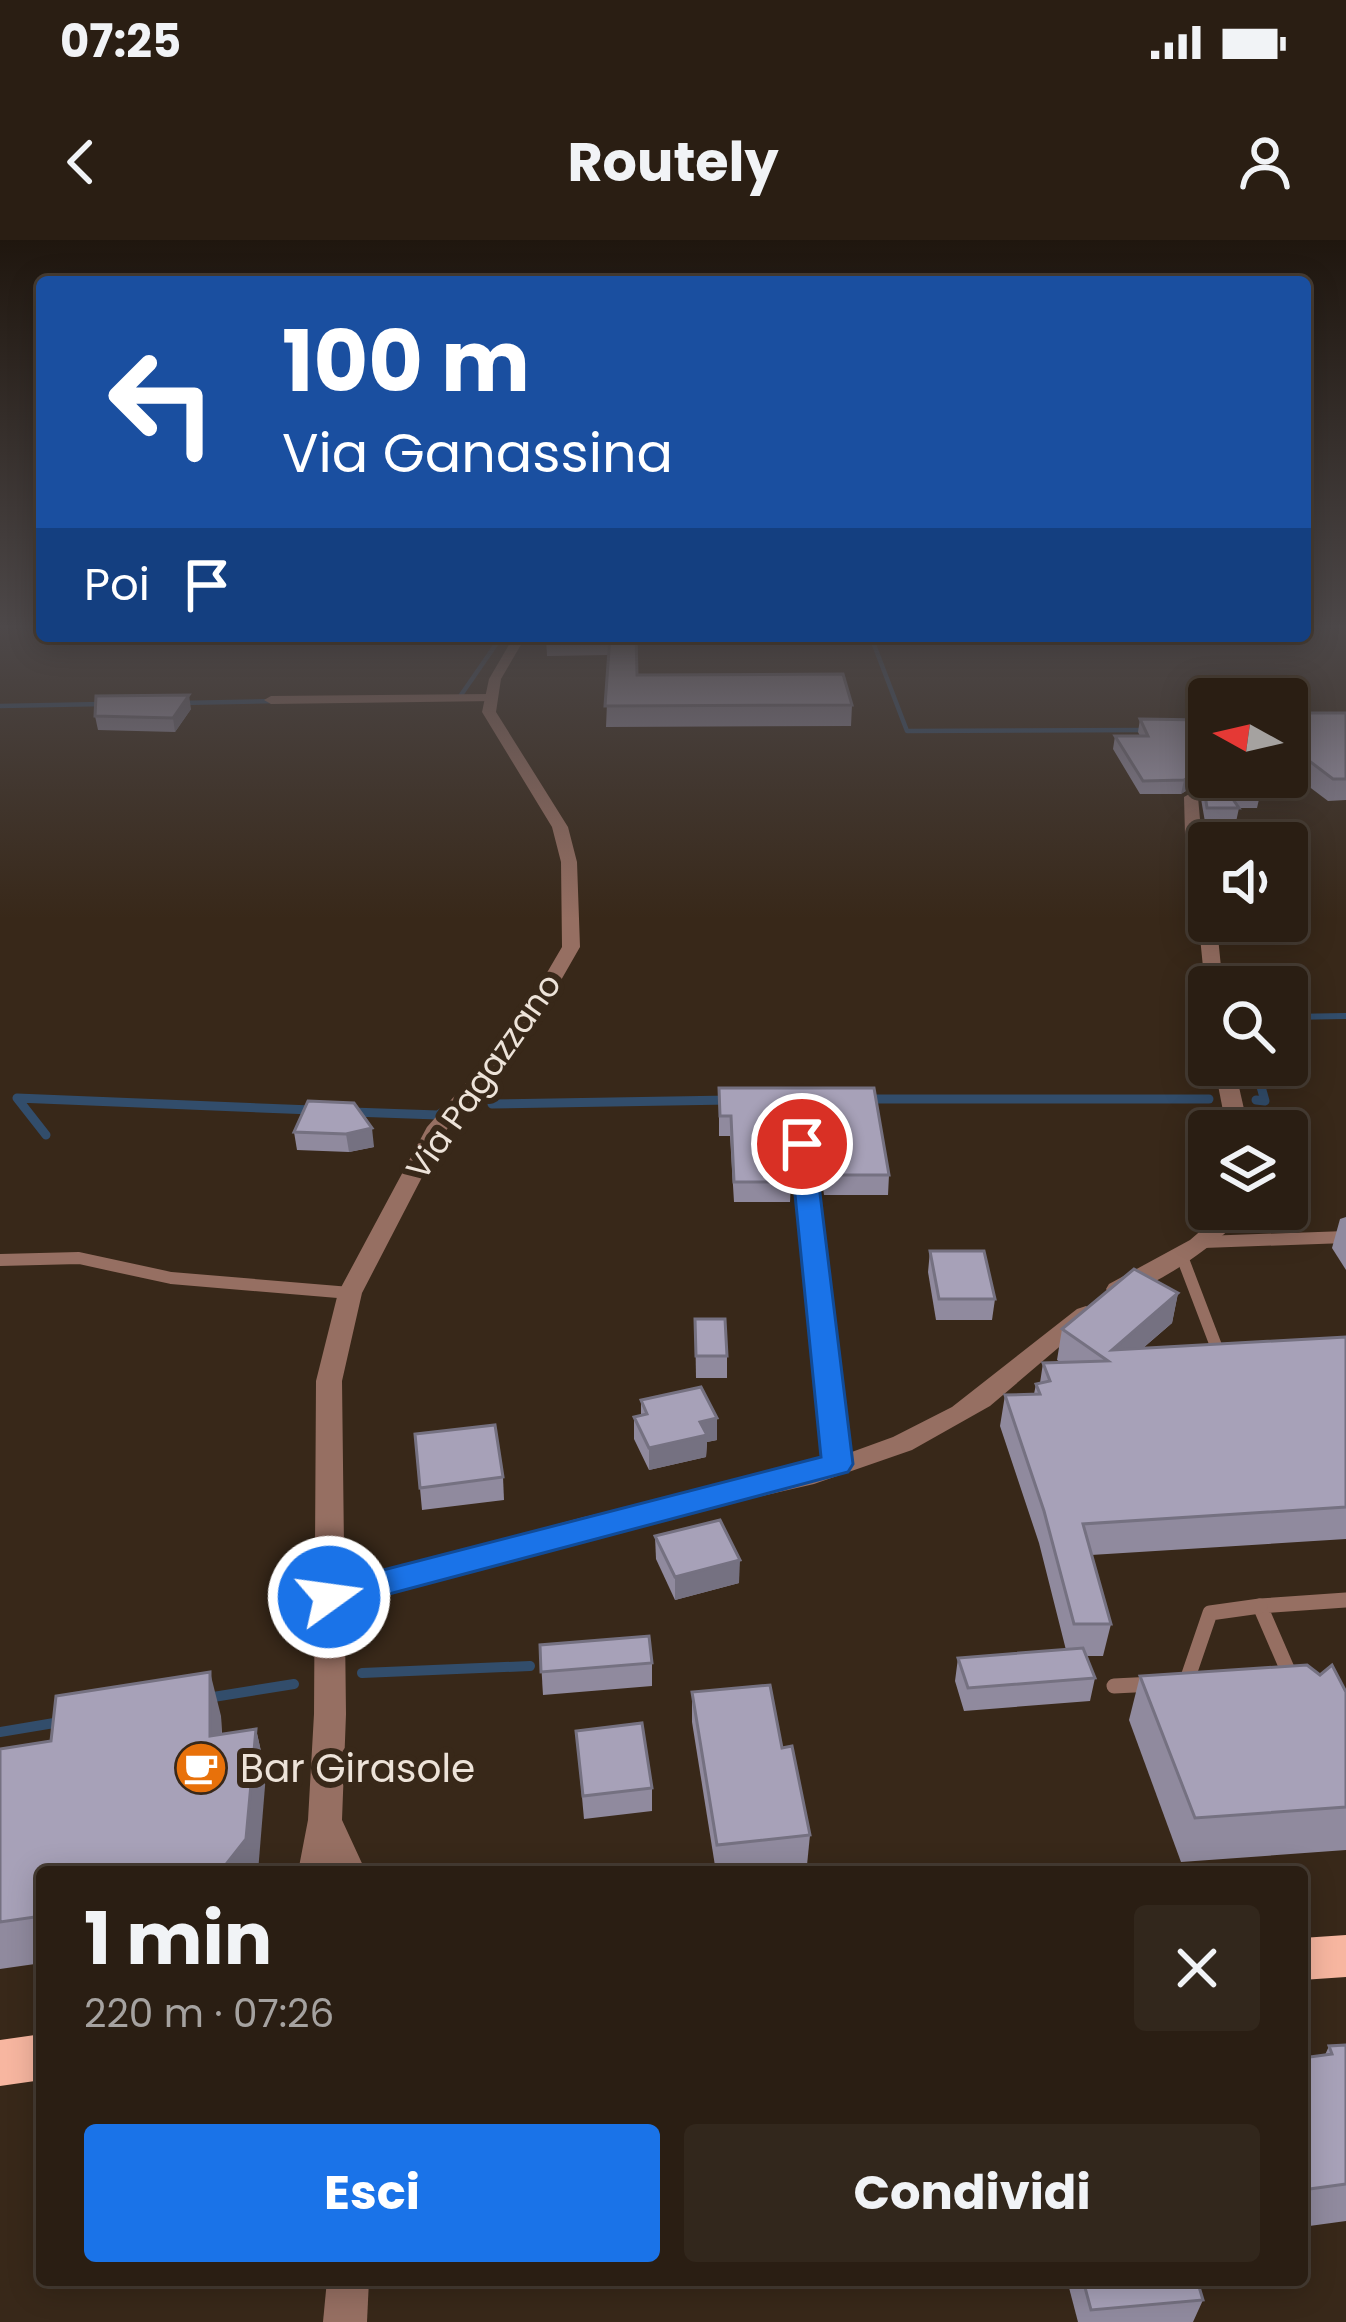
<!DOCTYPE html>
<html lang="it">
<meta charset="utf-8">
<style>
:root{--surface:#2a1e13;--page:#32271c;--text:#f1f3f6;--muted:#a5a2a0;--line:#463c33;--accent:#1a73e8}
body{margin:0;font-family:Poppins,sans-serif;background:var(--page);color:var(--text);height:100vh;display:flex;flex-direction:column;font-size:45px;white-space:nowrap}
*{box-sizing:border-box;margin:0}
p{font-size:39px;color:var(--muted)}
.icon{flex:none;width:66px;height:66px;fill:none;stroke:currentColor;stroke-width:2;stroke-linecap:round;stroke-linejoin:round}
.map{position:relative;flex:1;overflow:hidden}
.details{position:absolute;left:36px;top:1626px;width:1272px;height:420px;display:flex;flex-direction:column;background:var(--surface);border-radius:12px;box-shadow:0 6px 30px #0003,0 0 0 3px var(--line)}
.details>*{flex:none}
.guide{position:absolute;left:36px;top:36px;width:1275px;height:366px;border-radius:12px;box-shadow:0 6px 30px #0003,0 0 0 3px var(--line);background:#1a4fa0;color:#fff;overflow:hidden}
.needle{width:78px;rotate:278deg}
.buttons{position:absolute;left:1188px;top:438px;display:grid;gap:24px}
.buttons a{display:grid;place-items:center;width:120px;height:120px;border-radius:12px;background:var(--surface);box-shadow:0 6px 30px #0003,0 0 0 3px var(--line);font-size:60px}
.pin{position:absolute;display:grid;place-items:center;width:102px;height:102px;color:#fff;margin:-51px;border:6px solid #fff;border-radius:50%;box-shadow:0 3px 12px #0007}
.me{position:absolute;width:132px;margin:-66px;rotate:76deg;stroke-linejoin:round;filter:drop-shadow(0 0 9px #0008)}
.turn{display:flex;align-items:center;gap:42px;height:252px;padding:0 48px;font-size:54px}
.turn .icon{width:156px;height:156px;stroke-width:2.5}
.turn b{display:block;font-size:84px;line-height:102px}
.then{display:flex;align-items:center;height:114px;padding:0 48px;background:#0003;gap:24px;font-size:45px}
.round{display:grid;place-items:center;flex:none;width:126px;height:126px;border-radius:12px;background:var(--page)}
.summary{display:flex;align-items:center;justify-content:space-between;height:204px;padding:0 48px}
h1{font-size:72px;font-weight:700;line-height:90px}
.action{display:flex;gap:24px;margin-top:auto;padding:24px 48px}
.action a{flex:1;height:138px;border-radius:12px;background:var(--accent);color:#fff;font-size:48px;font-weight:700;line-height:138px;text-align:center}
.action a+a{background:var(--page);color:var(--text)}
.status{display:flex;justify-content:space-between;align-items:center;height:84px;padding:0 60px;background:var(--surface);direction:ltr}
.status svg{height:33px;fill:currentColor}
header{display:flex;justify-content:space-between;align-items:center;height:156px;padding:0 48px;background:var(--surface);font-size:54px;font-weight:700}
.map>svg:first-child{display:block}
</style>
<div class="status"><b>07:25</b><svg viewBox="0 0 49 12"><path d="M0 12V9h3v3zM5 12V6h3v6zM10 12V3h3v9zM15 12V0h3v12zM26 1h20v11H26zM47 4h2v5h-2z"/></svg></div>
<header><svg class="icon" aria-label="back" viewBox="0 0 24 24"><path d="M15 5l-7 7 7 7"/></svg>Routely<svg class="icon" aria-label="person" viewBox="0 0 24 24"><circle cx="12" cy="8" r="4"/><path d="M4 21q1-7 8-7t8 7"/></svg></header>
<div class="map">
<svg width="1346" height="2082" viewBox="0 0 1346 2082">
<rect width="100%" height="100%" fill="#382819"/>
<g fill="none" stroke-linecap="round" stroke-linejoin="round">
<!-- stream-far3 -->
<g stroke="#324d6b" stroke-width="4.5">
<polyline points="525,400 556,400"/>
<polyline points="627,401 873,402 907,491 1149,490"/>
<polyline points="461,455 499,400"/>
<polyline points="179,463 277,461"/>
<polyline points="0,466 103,464"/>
</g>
<!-- stream-far2 -->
<polyline stroke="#324d6b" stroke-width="6" points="1287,777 1346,776"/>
<!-- stream-far1 -->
<g stroke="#324d6b" stroke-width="9">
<polyline points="1255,825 1265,861 1256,860"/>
<polyline points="867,859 1209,859"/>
<polyline points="492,864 730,860"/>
<polyline points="352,872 438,875 447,869"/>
<polyline points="46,895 17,858 312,870"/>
</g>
<!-- stream -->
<g stroke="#324d6b" stroke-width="10">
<polyline points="362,1433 530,1426"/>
<polyline points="207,1458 294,1444"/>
<polyline points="0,1492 60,1482"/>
</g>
<!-- service-far1 -->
<g stroke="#966f62" stroke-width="12">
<polyline points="1203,1002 1346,997"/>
<polyline points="1181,1014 1221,1119"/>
<polyline points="0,1020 79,1018 171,1038 350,1053"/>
</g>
<!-- service -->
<g stroke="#966f62" stroke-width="15">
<polyline points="1292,1440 1260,1366 1346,1360"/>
<polyline points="1186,1443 1210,1373 1260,1366"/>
<polyline points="1114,1446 1154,1444"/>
</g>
<!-- minor -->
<g fill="#966f62" fill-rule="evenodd">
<polygon points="490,454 495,455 495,461 271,464 264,460 271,456"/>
<polygon points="1191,553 1198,557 1209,681 1215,681 1217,687 1223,747 1209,747 1209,751 1205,747 1199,687 1186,632 1184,557"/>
<polygon points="1214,825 1234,825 1249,891 1227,891"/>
<polygon points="802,898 813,904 849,1213 893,1197 952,1167 1077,1069 1086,1066 1098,1074 990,1166 912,1210 814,1244 584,1297 361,1361 329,1368 318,1365 314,1357 318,1349 329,1346 584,1277 823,1222 791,904"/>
<path d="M 1226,969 L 1249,969 C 1229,996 1142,1061 1109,1054 L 1106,1049 L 1109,1044 L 1190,1000 Z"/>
<polygon points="327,2040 369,2040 367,2082 323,2082"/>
</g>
<!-- tertiary -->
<polygon fill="#966f62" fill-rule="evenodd" points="514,396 526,396 501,439 496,472 568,587 577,622 580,707 529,796 447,889 362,1053 342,1141 346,1474 342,1580 366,1632 298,1632 308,1580 314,1474 316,1141 338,1053 427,887 514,789 562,707 561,622 552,587 482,472 489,439"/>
<!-- primary -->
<g fill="#f7b6a0" fill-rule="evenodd">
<polygon points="1346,1695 1346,1737 1302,1740 1302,1698"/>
<polygon points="42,1794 42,1840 0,1846 0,1800"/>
</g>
</g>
<!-- wall -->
<g fill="#908a9e">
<polygon points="546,396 636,396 637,435 852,465 851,486 606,487 609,415 547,416"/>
<polygon points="191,469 175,492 98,490 95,476"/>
<polygon points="1287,473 1346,473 1346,560 1328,561 1287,530"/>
<polygon points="1140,479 1260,555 1257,568 1239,568 1236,582 1205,582 1200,553 1189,549 1181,554 1140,554 1113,509 1115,496 1140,496 1138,492"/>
<polygon points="719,848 874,848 889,935 888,955 824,955 817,903 800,894 789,903 791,942 790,962 734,962 730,896 719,896"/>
<polygon points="354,863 374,907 349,912 297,910 294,892"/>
<polygon points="1346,977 1346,1030 1332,1008 1340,979"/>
<polygon points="930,1011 995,1059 992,1080 936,1080 928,1032"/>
<polygon points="1178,1053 1172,1083 1143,1108 1346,1097 1346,1299 1091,1315 1111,1384 1103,1416 1087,1416 1095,1438 1090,1461 964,1471 955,1441 958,1418 1066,1410 1039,1303 1000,1186 1005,1155 1034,1154 1036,1144 1040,1143 1043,1123 1060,1122 1057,1120 1062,1089"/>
<polygon points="695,1079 727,1116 727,1138 696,1138"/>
<polygon points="641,1160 717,1200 707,1202 706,1217 649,1230 634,1199 634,1177 641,1175"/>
<polygon points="415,1194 503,1237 504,1260 422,1270"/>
<polygon points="655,1296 739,1343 675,1360 656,1319"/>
<polygon points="540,1405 652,1423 652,1446 543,1455"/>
<polygon points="1320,1435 1346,1452 1346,1610 1181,1622 1129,1480 1140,1436"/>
<polygon points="692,1452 782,1508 810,1595 807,1625 740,1632 716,1632 692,1482"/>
<polygon points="221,1476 222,1495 256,1489 266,1534 42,1632 42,1723 0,1729 0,1509"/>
<polygon points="576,1491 652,1548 652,1571 584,1579"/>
<polygon points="1346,1805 1346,1981 1302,1987 1302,1818 1325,1815 1329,1806"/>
<polygon points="1067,2040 1197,2040 1203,2060 1193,2082 1078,2082"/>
</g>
<!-- shaded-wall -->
<g fill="#757181">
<polygon points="189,455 191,469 175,492 173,478"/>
<polygon points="1191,536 1189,549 1181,554 1184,540"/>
<polygon points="801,874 800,894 787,904 787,884"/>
<polygon points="372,888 374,907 349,912 346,894"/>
<polygon points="1178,1053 1172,1083 1106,1140 1112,1110"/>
<polygon points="717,1178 717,1200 707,1202 706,1217 649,1230 649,1208 700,1182"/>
<polygon points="740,1320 739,1343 675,1360 675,1337"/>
<polygon points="210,1432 221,1476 222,1541 210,1496"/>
<polygon points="256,1489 266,1534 258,1632 220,1632"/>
</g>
<!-- building -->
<g fill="#a7a1b8" stroke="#757181" stroke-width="3">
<polygon points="610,396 636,396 637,435 843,434 852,465 605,466"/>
<polygon points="189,455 173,478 95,476 96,456"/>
<polygon points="1287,473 1346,473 1346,539 1333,539 1287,504"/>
<polygon points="1140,479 1204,480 1209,486 1209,537 1247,537 1260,555 1230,555 1239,568 1207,568 1203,540 1191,536 1184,540 1143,541 1115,496 1148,496"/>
<polygon points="719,848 874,848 889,935 825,935 819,884 801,874 787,884 791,942 734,942 731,876 720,876"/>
<polygon points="308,861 354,863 372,888 346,894 294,892"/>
<polygon points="930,1011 984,1011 995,1059 939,1059"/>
<polygon points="1134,1029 1178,1053 1112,1110 1346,1097 1346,1267 1083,1284 1111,1384 1074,1384 1044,1271 1005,1155 1040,1154 1036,1144 1050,1141 1043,1123 1108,1121 1062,1089"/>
<polygon points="695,1079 725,1079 727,1116 696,1116"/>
<polygon points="701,1147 717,1178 700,1182 707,1195 649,1208 634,1177 647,1174 641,1160"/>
<polygon points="495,1185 503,1237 420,1248 415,1194"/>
<polygon points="720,1280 740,1320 675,1337 655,1296"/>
<polygon points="649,1396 652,1423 541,1432 540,1405"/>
<polygon points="1083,1408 1095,1438 968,1448 958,1418"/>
<polygon points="1307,1425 1320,1435 1332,1425 1346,1452 1346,1567 1195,1578 1140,1436"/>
<polygon points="210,1432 210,1496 256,1489 246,1599 220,1632 42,1632 42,1676 0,1682 0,1509 51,1501 56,1456"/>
<polygon points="770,1445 782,1508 792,1506 810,1595 717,1605 692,1452"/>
<polygon points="642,1483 652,1548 583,1556 576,1491"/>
<polygon points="1346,1805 1346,1944 1302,1950 1302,1818 1332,1814 1329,1806"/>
<polygon points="1083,2040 1197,2040 1203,2060 1091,2070"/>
</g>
<!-- sky -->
<linearGradient id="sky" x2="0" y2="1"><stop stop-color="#1f160e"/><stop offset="0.57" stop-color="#4d4849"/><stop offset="1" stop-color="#4d4849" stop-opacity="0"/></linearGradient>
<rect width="1346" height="679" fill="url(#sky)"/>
<!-- route -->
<polygon fill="#1a73e8" stroke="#114b97" stroke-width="3" points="802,896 814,904 853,1224 848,1232 329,1370 317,1366 312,1357 317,1348 329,1344 821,1217 790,904"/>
<!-- icons -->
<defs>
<g id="cafe-disc" transform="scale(2.7)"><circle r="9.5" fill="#e8710a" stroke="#382819"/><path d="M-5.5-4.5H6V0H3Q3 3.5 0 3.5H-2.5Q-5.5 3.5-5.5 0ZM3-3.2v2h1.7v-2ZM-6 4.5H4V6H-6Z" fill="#fff"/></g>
</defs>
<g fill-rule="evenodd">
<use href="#cafe-disc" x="201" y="1528"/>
</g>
<g text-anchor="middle" stroke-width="12" stroke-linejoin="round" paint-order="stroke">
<!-- street labels -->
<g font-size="33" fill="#ede3d9" stroke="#382819">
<text transform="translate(483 836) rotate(-55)" y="12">Via Pagazzano</text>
</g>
<!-- near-poi labels -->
<g font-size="39" fill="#ede3d9" stroke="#382819" text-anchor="start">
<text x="240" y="1542">Bar Girasole</text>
</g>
</g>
</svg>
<div class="buttons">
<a><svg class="needle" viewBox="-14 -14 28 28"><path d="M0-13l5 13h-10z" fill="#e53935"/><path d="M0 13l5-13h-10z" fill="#a5a2a0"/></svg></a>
<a><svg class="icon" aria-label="sound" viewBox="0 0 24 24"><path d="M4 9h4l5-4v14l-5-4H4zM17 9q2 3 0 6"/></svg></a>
<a><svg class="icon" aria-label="search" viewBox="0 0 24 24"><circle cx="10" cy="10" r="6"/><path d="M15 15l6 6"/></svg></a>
<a><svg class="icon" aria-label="layers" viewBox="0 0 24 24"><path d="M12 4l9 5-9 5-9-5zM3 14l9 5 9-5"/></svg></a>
</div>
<div class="pin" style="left:802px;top:904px;background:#d93025"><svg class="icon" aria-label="arrive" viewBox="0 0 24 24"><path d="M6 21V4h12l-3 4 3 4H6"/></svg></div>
<svg class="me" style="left:329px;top:1357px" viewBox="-20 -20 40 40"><circle r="17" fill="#1a73e8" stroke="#fff" stroke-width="3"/><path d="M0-11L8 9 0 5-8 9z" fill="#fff"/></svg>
<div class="guide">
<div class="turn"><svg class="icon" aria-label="left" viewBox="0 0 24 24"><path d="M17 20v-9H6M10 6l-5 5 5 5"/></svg><div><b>100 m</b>Via Ganassina</div></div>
<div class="then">Poi<svg class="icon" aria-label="arrive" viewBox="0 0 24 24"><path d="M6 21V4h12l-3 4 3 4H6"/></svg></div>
</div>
<section class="details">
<div class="summary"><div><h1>1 min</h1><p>220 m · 07:26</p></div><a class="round"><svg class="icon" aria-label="close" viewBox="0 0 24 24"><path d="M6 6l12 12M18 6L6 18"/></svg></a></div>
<div class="action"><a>Esci</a><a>Condividi</a></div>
</section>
</div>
